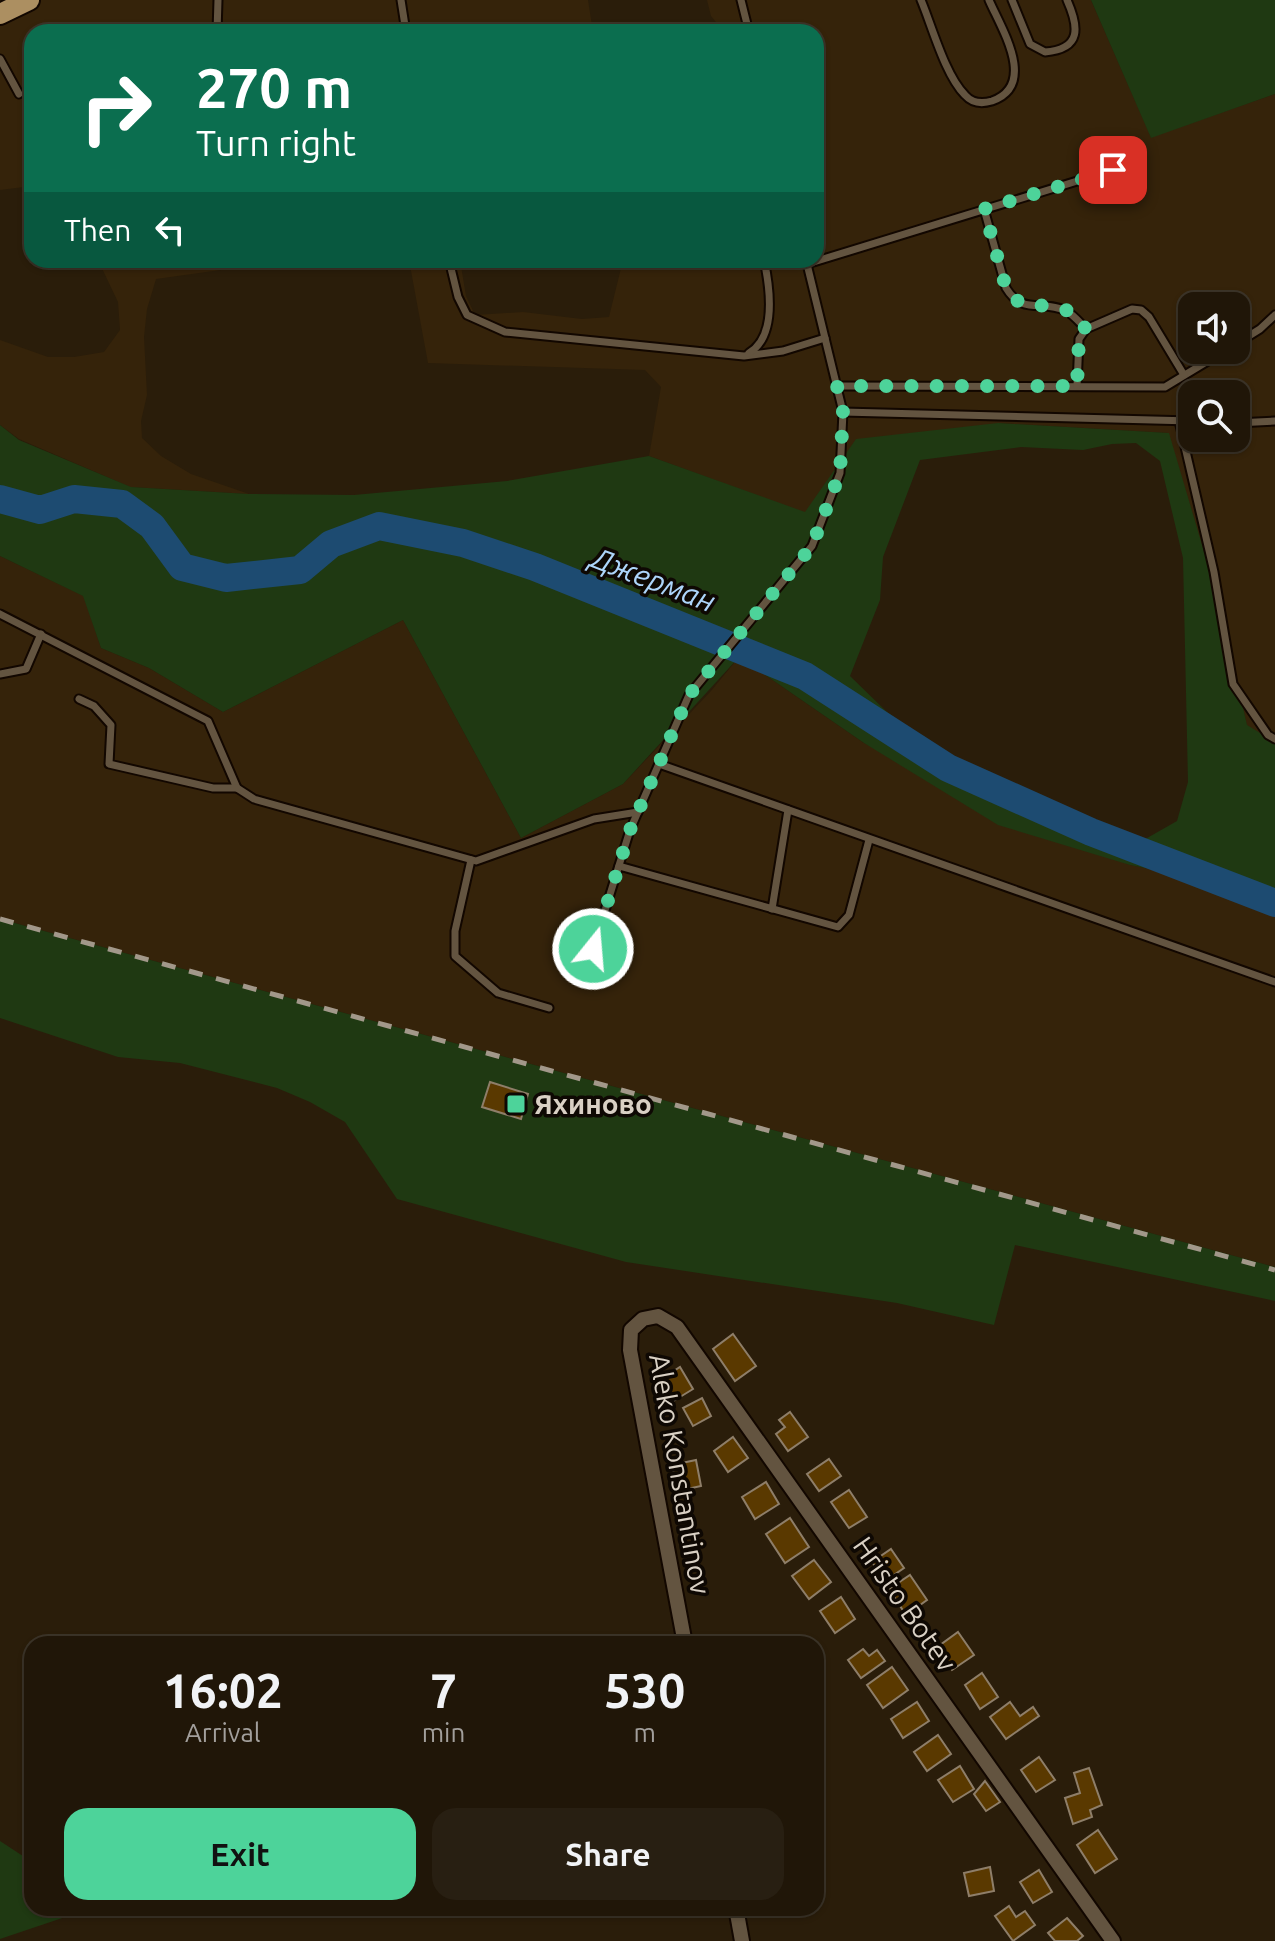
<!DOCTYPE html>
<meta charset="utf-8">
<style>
:root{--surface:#201608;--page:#281f12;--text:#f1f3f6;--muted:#a29f9c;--line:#3d3529;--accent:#4dd39a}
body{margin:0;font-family:Ubuntu,sans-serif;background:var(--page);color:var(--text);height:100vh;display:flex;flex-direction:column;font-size:30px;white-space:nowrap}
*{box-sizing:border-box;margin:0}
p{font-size:26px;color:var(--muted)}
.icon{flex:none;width:44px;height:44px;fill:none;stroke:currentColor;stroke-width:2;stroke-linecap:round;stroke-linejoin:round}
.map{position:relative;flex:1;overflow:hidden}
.side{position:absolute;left:24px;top:1636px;width:800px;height:280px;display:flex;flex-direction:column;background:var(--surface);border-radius:24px;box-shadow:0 2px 6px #0004,0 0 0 2px var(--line)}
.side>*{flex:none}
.top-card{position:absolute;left:24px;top:24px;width:800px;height:244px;border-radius:24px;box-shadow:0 2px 6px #0004,0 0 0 2px var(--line);background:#0b6e4f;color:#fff;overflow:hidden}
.tools{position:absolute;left:1178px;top:292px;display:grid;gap:16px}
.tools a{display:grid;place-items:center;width:72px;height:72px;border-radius:16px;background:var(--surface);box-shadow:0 2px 6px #0004,0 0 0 2px var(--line);font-size:40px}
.pin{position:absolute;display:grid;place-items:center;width:68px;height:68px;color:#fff;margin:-34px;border-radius:16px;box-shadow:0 4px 12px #0006}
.me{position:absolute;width:88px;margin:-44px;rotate:17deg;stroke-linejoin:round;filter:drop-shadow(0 0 6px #0008)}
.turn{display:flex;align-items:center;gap:28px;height:168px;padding:0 40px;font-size:36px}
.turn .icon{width:104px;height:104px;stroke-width:2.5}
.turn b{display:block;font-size:56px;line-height:68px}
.then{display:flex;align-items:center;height:76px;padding:0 40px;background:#0003;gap:16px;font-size:30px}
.eta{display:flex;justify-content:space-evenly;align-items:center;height:136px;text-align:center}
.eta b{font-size:48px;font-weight:600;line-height:56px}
.button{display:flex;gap:16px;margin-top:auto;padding:16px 40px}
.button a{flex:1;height:92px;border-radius:24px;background:var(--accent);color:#111;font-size:32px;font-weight:600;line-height:92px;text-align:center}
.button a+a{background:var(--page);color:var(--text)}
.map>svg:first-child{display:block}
</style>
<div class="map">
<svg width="1275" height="1941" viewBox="0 0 1275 1941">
<rect width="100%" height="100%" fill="#2a1d0a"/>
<!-- built -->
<g fill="#35230a" fill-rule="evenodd">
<polygon points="41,0 588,0 593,32 32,32 32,186 0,190 0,19"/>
<path d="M 707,0 L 1091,0 L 1151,137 L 1275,94 L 1275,742 L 1247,726 L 1218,599 L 1168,433 L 998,423 L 805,513 L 649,456 L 661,387 L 645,370 L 428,363 L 409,260 L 460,260 L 466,296 L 475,315 L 523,312 L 582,319 L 609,317 L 623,260 L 816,260 L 816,32 L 724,32 L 711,16 ZM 1192,306 L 1236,306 L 1236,350 L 1192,350 ZM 1192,394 L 1236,394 L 1236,438 L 1192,438 Z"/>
<polygon points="98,260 291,260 156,279 147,309 144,337 147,395 141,421 142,438 161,456 191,474 249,494 130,487 19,439 0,425 0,340 48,357 74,357 104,352 120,330 118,302"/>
<polygon points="0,556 84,596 101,648 149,668 223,712 403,620 521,838 623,784 711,691 739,657 864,743 1130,865 1275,894 1275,1267 0,919"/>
</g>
<!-- green -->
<g fill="#1f3912" fill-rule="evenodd">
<polygon points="1091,0 1275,0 1275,94 1151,138"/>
<path d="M 998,423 L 1169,433 L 1218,599 L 1247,725 L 1275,742 L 1275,894 L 1130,865 L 998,825 L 864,743 L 739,657 L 623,784 L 521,838 L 403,620 L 223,712 L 149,668 L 101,648 L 83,596 L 0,556 L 0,425 L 19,440 L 131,487 L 249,494 L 354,495 L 507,481 L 649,456 L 805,512 L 856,439 ZM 1136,443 L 1160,461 L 1183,558 L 1188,782 L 1177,821 L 1133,846 L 963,767 L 887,712 L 850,676 L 880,600 L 883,557 L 920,460 L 1021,447 L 1083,450 L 1112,444 Z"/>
<polygon points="0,919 1275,1267 1275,1301 1015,1245 994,1325 897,1303 626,1262 397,1199 345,1122 310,1102 277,1088 180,1063 118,1057 0,1018"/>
<polygon points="0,1841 32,1862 32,1908 92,1908 0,1939"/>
</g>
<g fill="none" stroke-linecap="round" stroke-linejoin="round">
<!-- river -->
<polyline stroke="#1d4b71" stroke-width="28" points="0,499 40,510 74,499 122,504 152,526 182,567 226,578 300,570 331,544 379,526 463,543 535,567 805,676 948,768 1091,832 1275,903"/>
</g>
<!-- building -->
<g fill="#5a3900" stroke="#8e7e69" stroke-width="2">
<polygon points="490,1082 528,1094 521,1119 482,1107"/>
<polygon points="733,1334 756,1366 735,1381 713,1349"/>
<polygon points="680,1367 693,1389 667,1405 654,1384"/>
<polygon points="702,1398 711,1416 693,1426 683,1408"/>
<polygon points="790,1412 808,1437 788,1451 776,1434 785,1427 779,1420"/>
<polygon points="733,1437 748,1458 728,1472 714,1451"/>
<polygon points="829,1459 841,1476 819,1491 807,1474"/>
<polygon points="696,1460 701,1486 678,1491 672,1465"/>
<polygon points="766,1482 779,1504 755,1519 742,1497"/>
<polygon points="849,1490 867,1517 849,1528 831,1502"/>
<polygon points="790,1518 809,1547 785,1563 766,1534"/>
<polygon points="891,1549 904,1568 885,1581 872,1562"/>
<polygon points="814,1560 831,1582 809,1599 792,1576"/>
<polygon points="910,1575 927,1600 906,1615 889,1589"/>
<polygon points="841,1597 855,1619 835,1633 820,1611"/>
<polygon points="958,1632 974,1655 952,1670 936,1648"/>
<polygon points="863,1649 869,1656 877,1650 885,1661 861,1678 848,1660"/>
<polygon points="892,1667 908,1690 883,1708 867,1685"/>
<polygon points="982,1673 998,1697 980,1709 965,1685"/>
<polygon points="917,1702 929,1721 903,1738 891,1719"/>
<polygon points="1010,1702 1020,1716 1033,1707 1039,1716 1006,1739 990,1717"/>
<polygon points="938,1735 951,1754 927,1771 914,1752"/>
<polygon points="1039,1757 1055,1780 1036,1792 1021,1770"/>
<polygon points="960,1766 974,1789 953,1802 938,1780"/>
<polygon points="1089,1768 1102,1805 1090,1810 1092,1817 1073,1824 1065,1798 1080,1793 1074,1773"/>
<polygon points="985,1781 1000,1802 986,1811 974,1794"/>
<polygon points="1098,1830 1117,1859 1095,1873 1077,1845"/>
<polygon points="990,1867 994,1891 969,1896 964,1873"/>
<polygon points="1039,1870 1052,1892 1033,1903 1020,1882"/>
<polygon points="1009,1906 1016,1917 1025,1911 1035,1925 1013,1941 995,1916"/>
<polygon points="1067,1918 1083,1936 1077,1941 1055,1941 1048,1933"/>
</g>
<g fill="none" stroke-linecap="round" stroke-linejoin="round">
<!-- service casing -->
<g stroke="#120700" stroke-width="11">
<g id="service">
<polyline points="401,0 406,32"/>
<polyline points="741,0 749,32"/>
<path d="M 921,0 C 932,26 945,75 965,95 C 972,103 982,104 992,101 C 1038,85 1001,28 989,0"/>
<path d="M 1012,0 L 1030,44 L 1045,52 C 1082,49 1079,27 1067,0"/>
<polyline points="217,32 218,0"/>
<polyline points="0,59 19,94"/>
<path d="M 984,209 L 1006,288 C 1023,316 1042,299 1066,311 C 1073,314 1080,323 1086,329"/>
<polyline points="449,260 458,297 467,315 505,332 744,356 783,351 825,338"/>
<polyline points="807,264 1139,162"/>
<polyline points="1236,344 1260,329 1275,315"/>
<path d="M 749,353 C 777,336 770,288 764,260"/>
<polyline points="837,386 1165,387 1226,350"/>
<polyline points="1077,386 1079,339 1086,329 1132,309 1141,310 1149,317 1184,375"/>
<polyline points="843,412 1192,421"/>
<polyline points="1179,421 1214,572 1233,684 1268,735 1275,739"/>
<polyline points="1236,423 1275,421"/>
<polyline points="0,614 208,721 237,788 254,799 476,861 594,819 638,812"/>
<polyline points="0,674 26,669 41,634"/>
<polyline points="79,699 94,706 111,725 109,764 213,788 237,788"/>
<polyline points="659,764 1275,982"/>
<polyline points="471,860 455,931 455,956 498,993 549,1008"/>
<polyline points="619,866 838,927 849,915 869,840"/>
<polyline points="772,909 788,810"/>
<polyline points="593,949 630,830 689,695 812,546 840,473 843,412 806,260"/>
</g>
</g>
<!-- minor casing -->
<g stroke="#120700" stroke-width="18">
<g id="minor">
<polyline points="685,1644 630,1350 631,1330 643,1319 658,1316 677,1327 1113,1941"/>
<polyline points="736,1908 742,1941"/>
</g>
</g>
<!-- primary casing -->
<g stroke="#120700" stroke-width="24">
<polyline id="primary" points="0,14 29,0"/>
</g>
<!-- service -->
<use href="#service" stroke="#635440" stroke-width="7"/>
<!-- minor -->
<use href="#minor" stroke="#635440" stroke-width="14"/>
<!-- primary -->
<use href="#primary" stroke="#ac8f61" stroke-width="20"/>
<!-- rail -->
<polyline stroke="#a2988a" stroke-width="5" stroke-dasharray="14 14" stroke-linecap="butt" points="0,919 1275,1270"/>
</g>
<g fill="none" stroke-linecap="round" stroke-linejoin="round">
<!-- route -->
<path stroke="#4dd39a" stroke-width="14" stroke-dasharray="0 25.2" d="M 593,949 L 630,830 L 689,695 L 812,546 L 840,473 L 843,412 L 837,386 L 1077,386 L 1079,339 L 1086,329 C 1080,323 1074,314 1066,310 C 1042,299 1023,316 1006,288 L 984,209 L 1113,170"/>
</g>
<!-- markers -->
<rect fill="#4dd39a" stroke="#0e0803" stroke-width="3" x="506" y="1094" width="20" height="20" rx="4"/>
<g text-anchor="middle" stroke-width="7" stroke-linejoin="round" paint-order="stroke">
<!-- poi labels -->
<g font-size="28" font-weight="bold" fill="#d9d0c4" stroke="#0e0803" text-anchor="start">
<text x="534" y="1114">Яхиново</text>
</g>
<!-- street labels -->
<g font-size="28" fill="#d9d0c4" stroke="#0e0803">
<text transform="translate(680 1474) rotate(80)" y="10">Aleko Konstantinov</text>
<text transform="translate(905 1604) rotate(55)" y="10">Hristo Botev</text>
</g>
<!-- water labels -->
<g font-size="30" font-style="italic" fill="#add5fa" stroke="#0e0803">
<text transform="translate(653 580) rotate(21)" y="10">Джерман</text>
</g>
</g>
</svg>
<div class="tools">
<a><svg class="icon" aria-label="sound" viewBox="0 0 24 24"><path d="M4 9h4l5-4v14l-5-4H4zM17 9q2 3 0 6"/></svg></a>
<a><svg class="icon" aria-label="search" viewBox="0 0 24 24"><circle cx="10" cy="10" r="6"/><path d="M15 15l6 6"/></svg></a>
</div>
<div class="pin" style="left:1113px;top:170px;background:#d93025"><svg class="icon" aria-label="arrive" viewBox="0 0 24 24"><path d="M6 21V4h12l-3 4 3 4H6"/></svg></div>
<svg class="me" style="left:593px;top:949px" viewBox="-20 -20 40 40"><circle r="17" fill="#4dd39a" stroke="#fff" stroke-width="3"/><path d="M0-11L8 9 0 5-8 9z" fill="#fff"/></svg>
<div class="top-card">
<div class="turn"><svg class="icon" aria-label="right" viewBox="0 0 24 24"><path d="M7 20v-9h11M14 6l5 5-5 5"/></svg><div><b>270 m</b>Turn right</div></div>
<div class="then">Then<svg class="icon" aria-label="left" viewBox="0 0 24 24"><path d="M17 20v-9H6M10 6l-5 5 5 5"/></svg></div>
</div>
<section class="side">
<div class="eta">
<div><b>16:02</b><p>Arrival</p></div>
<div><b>7</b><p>min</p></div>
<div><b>530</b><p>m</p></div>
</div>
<div class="button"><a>Exit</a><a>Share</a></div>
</section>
</div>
